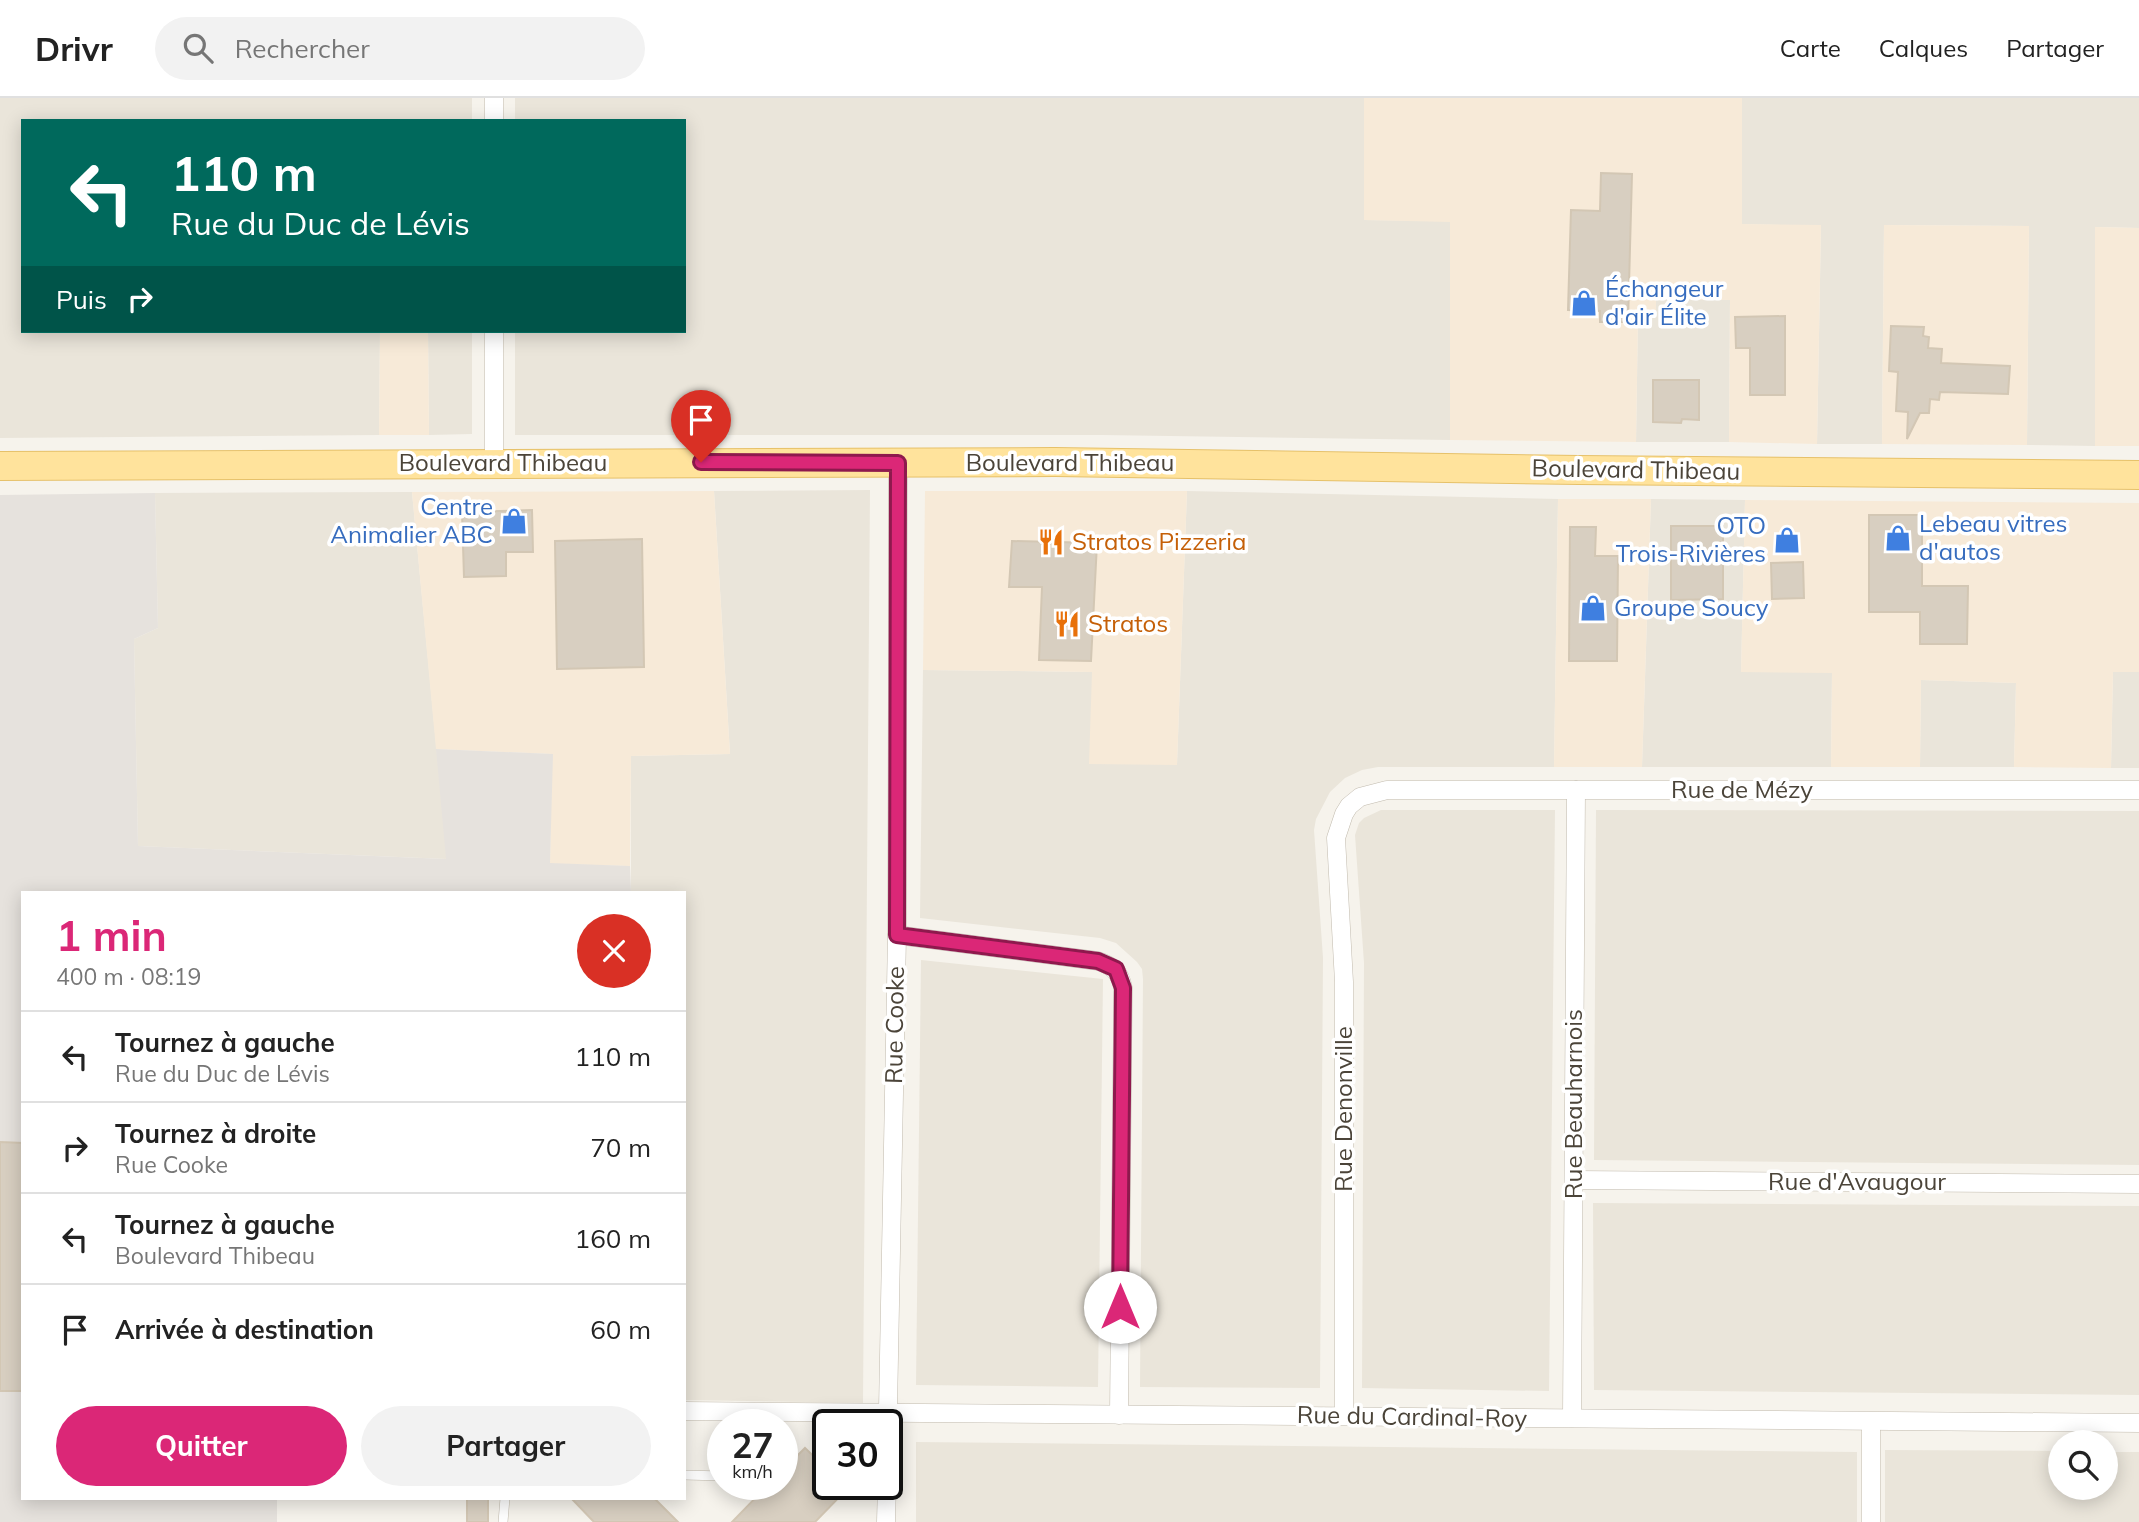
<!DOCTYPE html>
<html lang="fr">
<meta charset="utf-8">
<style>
:root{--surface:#fff;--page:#f2f2f2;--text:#222;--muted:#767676;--line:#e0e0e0;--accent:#db2777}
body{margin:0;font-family:Mulish,sans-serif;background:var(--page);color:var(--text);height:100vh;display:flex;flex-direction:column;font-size:26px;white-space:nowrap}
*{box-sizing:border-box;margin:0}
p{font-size:23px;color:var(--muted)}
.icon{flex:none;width:38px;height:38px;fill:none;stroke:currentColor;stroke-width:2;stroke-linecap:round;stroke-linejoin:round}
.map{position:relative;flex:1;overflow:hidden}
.drawer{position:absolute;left:21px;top:793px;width:665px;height:609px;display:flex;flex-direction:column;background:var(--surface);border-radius:0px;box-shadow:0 4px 18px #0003}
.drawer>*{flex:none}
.banner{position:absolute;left:21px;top:21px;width:665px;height:214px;border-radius:0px;box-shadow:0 4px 18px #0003;background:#00695c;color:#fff;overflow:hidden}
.tools{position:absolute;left:2048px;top:1332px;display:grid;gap:14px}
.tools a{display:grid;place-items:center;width:70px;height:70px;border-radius:50%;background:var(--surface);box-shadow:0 4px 18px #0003;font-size:35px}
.speed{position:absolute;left:707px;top:1311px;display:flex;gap:14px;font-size:35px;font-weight:700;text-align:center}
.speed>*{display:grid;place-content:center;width:91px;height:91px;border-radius:50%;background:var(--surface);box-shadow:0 4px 18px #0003;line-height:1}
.speed small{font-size:18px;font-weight:400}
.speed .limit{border:4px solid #111;border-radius:10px;background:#fff;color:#111}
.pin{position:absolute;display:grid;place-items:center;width:60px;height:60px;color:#fff;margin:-72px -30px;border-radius:50% 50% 50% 0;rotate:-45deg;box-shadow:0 0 7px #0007}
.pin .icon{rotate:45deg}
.me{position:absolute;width:77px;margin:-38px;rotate:0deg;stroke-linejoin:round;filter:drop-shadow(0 0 5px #0008)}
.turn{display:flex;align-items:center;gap:24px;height:147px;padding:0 35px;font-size:32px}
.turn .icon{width:91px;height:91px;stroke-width:2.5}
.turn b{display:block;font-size:49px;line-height:60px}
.then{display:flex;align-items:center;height:66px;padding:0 35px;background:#0003;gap:14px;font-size:26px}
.round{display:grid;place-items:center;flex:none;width:74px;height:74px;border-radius:37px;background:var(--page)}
.summary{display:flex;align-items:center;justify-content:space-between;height:119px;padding:0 35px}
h1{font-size:42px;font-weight:700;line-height:52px;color:var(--accent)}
.primary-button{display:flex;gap:14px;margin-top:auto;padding:14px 35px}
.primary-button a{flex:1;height:80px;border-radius:42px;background:var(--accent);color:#fff;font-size:28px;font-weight:700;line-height:80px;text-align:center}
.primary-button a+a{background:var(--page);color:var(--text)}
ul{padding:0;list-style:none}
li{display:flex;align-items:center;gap:21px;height:91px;padding:0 35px;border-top:2px solid var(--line)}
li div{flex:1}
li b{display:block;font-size:26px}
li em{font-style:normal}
header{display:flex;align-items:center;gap:42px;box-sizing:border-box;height:98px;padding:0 35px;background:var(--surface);border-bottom:2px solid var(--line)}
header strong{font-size:33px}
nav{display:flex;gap:38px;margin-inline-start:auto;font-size:24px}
.search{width:490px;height:63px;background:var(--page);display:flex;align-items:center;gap:18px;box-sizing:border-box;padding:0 24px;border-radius:38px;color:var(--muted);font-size:26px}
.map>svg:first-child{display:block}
</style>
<header>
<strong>Drivr</strong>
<div class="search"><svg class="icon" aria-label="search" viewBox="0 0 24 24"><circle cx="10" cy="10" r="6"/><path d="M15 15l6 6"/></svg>Rechercher</div>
<nav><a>Carte</a><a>Calques</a><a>Partager</a></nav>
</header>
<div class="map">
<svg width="2139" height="1424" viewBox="0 0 2139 1424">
<rect width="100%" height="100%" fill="#f6f3ec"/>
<!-- residential -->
<g fill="#eae5da">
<polygon points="0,0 472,0 472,23 23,23 23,233 380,233 379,337 0,340"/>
<polygon points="515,0 1364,0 1364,122 1450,123 1450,342 1102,337 515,337 515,233 684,233 684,23 515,23"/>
<polygon points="1742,0 2139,0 2139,130 2095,129 2095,348 2027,347 2029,128 1884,127 1882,346 1817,346 1821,128 1742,126"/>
<polygon points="1656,201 1730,202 1729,344 1636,344 1638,217"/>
<polygon points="428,233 472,233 472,336 429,337"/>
<polygon points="870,392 863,1305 684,1302 684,794 631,794 631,658 730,656 714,393"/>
<polygon points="1187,393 1558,401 1554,669 1378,669 1362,672 1345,680 1330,694 1316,721 1314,732 1323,860 1320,1290 1140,1289 1143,881 1142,871 1137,864 1116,845 1100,840 920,820 923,572 1092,574 1177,666"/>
<polygon points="412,394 447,761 138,748 134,541 158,530 155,395"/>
<polygon points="1651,401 1745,402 1741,574 1832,574 1831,669 1642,669"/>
<polygon points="2113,574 2139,574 2139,670 2111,670"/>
<polygon points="1921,582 2016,585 2014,669 1920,669"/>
<polygon points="1381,712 1555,712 1549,1293 1362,1290 1364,865 1355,737 1359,725 1364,720"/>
<polygon points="1596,712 2139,713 2139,1067 1594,1062"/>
<polygon points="921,862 1103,881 1098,1289 916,1287"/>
<polygon points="1593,1105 2139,1108 2139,1297 1594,1292"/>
<polygon points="916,1344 1857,1354 1857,1424 916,1424"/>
<polygon points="1885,1352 2060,1353 2060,1390 2105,1390 2105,1354 2139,1354 2139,1424 1885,1424"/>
</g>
<!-- commercial -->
<g fill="#f7ead8">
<polygon points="1364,0 1742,0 1742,126 1821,127 1817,346 1729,344 1730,202 1656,201 1656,218 1638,218 1636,344 1450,342 1450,124 1364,122"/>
<polygon points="1884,127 2029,128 2027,347 1882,346"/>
<polygon points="2095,129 2139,130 2139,348 2095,348"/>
<polygon points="380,233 428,233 429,337 379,337"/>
<polygon points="714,393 730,656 631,658 630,768 550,766 552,656 436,651 412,394"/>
<polygon points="925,393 1187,393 1177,667 1089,666 1092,574 923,572"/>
<polygon points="1558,401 1651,401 1642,669 1554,669"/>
<polygon points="1745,402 2139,405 2139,574 2113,574 2111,670 2014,669 2016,585 1921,582 1920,669 1831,669 1832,575 1741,574"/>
</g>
<!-- industrial -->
<polygon fill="#e6e2dd" points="155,395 158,530 134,541 138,748 446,761 436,651 553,656 550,765 630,768 631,794 23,794 23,1400 277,1400 277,1424 0,1424 0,397"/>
<!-- building -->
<g fill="#d8cfc1" stroke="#d3c7b4" stroke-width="2">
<polygon points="1601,75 1632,76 1628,224 1600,224 1600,213 1568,212 1571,112 1600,113"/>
<polygon points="1785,218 1785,297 1750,297 1750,250 1736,250 1735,219"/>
<polygon points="1891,228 1924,229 1923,238 1929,239 1928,250 1942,251 1941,265 2010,268 2008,296 1940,294 1939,302 1930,301 1929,315 1920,315 1907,341 1908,314 1896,313 1898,274 1889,273"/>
<polygon points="1653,282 1699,282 1699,322 1682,321 1681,325 1653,324"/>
<polygon points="532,412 533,454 506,454 506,478 464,479 462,414"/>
<polygon points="1869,417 1922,417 1922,488 1968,488 1967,546 1920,546 1920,514 1869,514"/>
<polygon points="1671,428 1723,428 1723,501 1671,502"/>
<polygon points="1570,429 1596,429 1595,458 1618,458 1617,563 1569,563"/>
<polygon points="642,441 644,569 557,571 555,443"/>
<polygon points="1012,443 1097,445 1091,563 1039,562 1042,489 1009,489"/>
<polygon points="1803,464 1804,500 1772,501 1771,465"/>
<polygon points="0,1044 23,1045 23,1293 0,1293"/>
<polygon points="805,1350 828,1372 828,1386 852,1386 815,1424 732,1424 769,1386 782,1386 782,1373"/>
<rect x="467" y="1400" width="21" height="24"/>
<polygon points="571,1400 654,1400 678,1424 594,1424"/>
</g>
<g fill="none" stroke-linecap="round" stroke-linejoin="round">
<!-- lane casing -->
<g stroke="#c2bbae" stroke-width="10">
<g id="lane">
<polyline points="684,1377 723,1378"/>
<polyline points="503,1424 505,1400"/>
</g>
</g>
<!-- street casing -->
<g stroke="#c2bbae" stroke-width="19">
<g id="street">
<polyline points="494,23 494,0"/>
<polyline points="494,233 494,365"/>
<path d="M 897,837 L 1098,863 C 1113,868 1120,874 1123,890 L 1119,1317"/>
<polyline points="1574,1082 2139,1086"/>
<polyline points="684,1313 2139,1325"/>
<polyline points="1344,1318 1344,884 1336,740 1344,716 1349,708 1360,699 1387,692 2139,692"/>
<polyline points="1572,1320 1576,692"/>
<polyline points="887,1364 897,837 898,365"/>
<polyline points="886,1424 887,1386"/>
<polyline points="1871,1424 1871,1324"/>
</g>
</g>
<!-- primary casing -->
<g stroke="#e6c16a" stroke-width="30">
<polyline id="primary" points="0,368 1055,364 1579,372 2139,377"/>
</g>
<!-- lane -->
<use href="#lane" stroke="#fff" stroke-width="9"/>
<!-- street -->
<use href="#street" stroke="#fff" stroke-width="18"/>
<!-- primary -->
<use href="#primary" stroke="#ffe39c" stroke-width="28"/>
</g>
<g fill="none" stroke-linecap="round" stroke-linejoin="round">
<!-- route casing -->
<g stroke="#8e194d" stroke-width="18">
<polyline id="route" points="701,364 898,365 897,837 1098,863 1116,871 1123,890 1120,1209"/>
</g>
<!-- route -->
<use href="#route" stroke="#db2777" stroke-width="12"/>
</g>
<!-- icons -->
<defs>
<g id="shop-bare" transform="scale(2.1)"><path d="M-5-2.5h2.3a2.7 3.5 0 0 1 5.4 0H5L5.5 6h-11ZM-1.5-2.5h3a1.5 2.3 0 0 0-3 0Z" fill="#3f7fe0" stroke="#fff" stroke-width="2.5" paint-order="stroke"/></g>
<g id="restaurant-bare" transform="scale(2.1)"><path d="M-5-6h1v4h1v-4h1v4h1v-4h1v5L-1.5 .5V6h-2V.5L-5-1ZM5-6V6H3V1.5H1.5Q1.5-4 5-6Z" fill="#e8710a" stroke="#fff" stroke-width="2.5" paint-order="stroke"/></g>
</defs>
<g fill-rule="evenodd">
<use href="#shop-bare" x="1584" y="205"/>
<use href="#shop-bare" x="514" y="423"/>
<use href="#shop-bare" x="1898" y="440"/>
<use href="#shop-bare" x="1787" y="442"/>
<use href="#restaurant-bare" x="1051" y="444"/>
<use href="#shop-bare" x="1593" y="510"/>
<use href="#restaurant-bare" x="1067" y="526"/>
</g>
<g text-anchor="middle" stroke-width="7" stroke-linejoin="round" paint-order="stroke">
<!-- shop labels -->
<g font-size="24" fill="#366cbe" stroke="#fff" text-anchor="start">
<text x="1605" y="199">Échangeur<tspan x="1605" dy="28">d'air Élite</tspan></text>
<text x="493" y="417" text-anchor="end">Centre<tspan x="493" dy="28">Animalier ABC</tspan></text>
<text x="1919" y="434">Lebeau vitres<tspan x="1919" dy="28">d'autos</tspan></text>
<text x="1766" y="436" text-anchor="end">OTO<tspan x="1766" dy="28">Trois-Rivières</tspan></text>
<text x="1614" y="518">Groupe Soucy</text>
</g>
<!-- street labels -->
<g font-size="24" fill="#4b4439" stroke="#fff">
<text x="503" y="373">Boulevard Thibeau</text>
<text x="1070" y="373">Boulevard Thibeau</text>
<text transform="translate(1636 372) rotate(1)" y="8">Boulevard Thibeau</text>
<text x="1742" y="700">Rue de Mézy</text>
<text transform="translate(895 927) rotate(-89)" y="8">Rue Cooke</text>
<text transform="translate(1574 1006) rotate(-90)" y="8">Rue Beauharnois</text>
<text transform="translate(1344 1011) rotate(-90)" y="8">Rue Denonville</text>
<text x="1857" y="1092">Rue d'Avaugour</text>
<text transform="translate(1412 1319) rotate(1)" y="8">Rue du Cardinal-Roy</text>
</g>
<!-- food labels -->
<g font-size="24" fill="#c56008" stroke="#fff" text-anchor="start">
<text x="1072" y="452">Stratos Pizzeria</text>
<text x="1088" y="534">Stratos</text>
</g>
</g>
</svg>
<div class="tools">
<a><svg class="icon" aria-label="search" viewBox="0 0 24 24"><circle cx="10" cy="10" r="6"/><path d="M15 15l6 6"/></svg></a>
</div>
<div class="speed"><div>27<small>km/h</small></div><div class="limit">30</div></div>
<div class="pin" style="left:701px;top:364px;background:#d93025"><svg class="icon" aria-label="arrive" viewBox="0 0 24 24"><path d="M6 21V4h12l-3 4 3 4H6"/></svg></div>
<svg class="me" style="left:1120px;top:1209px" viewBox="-20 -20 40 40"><circle r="19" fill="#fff"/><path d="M0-13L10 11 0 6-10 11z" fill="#db2777"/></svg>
<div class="banner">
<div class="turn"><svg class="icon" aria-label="left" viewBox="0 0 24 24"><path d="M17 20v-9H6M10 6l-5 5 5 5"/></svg><div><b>110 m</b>Rue du Duc de Lévis</div></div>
<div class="then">Puis<svg class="icon" aria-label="right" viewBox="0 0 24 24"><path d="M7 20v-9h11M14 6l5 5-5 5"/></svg></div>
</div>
<section class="drawer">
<div class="summary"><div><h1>1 min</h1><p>400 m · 08:19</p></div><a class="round" style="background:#d93025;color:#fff"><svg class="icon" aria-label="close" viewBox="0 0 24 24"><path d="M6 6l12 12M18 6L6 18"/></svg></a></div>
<ul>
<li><svg class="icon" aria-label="left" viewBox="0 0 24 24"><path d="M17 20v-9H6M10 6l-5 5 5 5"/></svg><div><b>Tournez à gauche</b><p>Rue du Duc de Lévis</p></div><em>110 m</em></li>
<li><svg class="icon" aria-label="right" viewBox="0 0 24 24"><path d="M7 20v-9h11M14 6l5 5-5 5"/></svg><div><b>Tournez à droite</b><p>Rue Cooke</p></div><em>70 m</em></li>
<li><svg class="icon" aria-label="left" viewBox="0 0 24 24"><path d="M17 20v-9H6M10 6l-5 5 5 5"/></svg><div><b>Tournez à gauche</b><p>Boulevard Thibeau</p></div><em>160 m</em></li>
<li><svg class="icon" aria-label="arrive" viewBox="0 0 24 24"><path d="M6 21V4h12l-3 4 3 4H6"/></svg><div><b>Arrivée à destination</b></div><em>60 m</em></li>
</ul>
<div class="primary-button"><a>Quitter</a><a>Partager</a></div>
</section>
</div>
